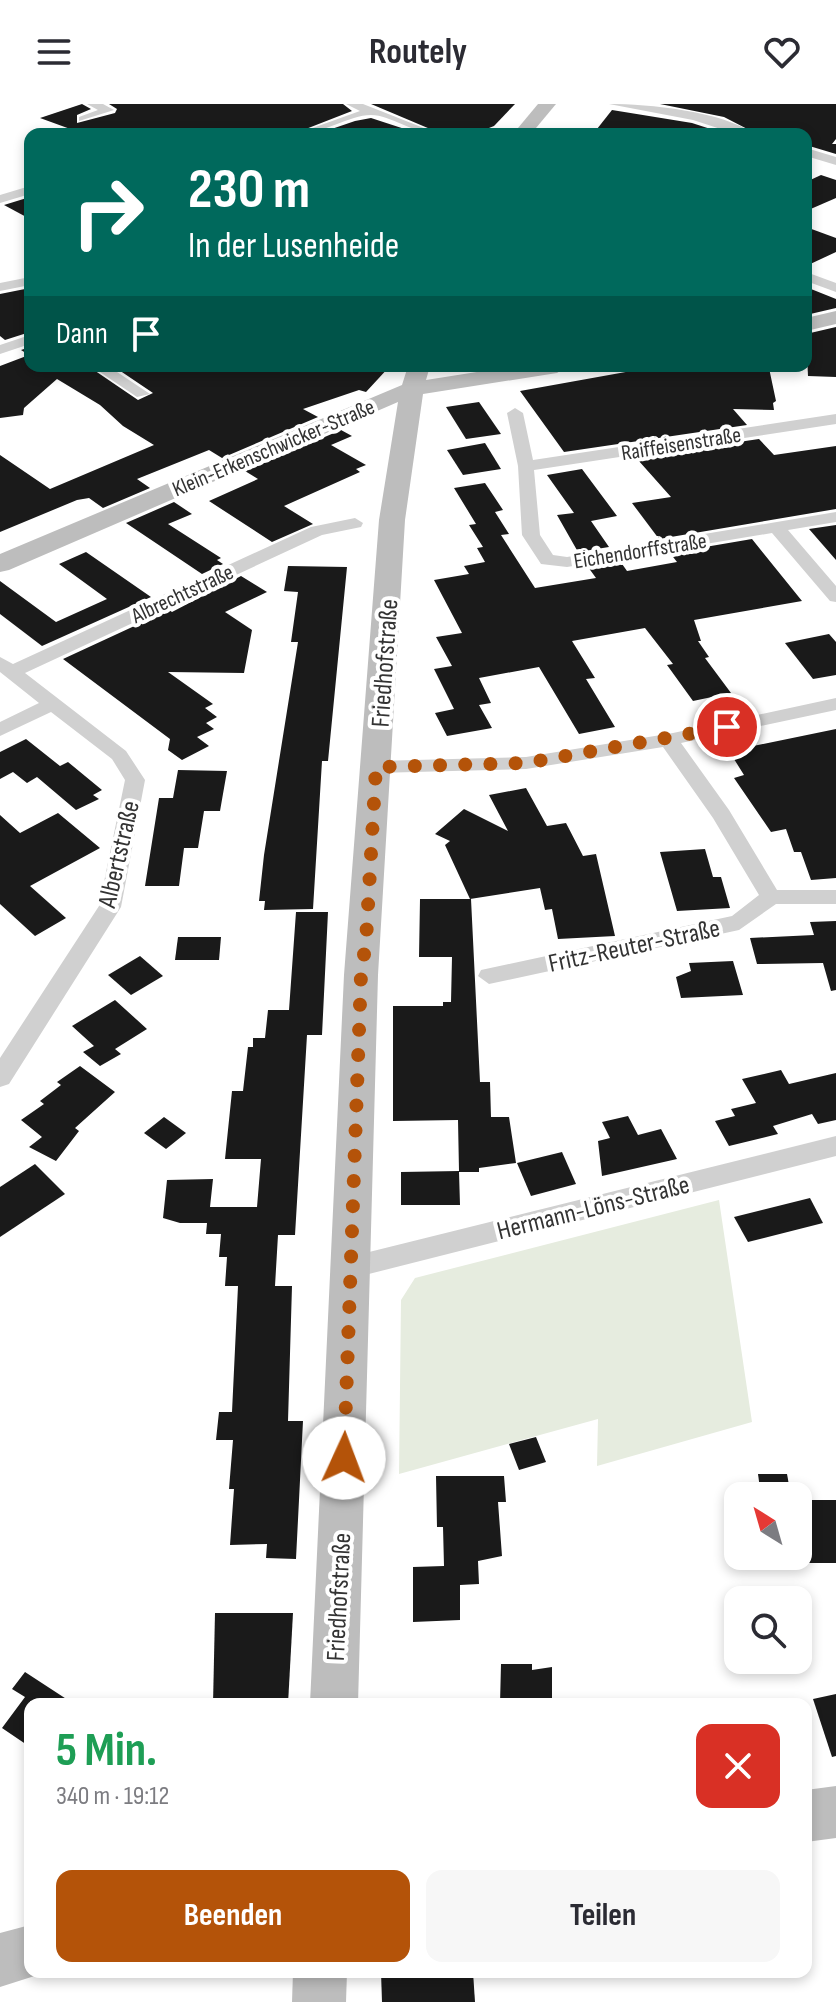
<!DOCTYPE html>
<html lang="de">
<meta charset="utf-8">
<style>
:root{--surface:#fff;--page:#f7f7f7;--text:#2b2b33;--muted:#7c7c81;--accent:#b45309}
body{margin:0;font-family:"Sofia Sans Condensed",sans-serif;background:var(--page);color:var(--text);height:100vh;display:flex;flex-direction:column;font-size:30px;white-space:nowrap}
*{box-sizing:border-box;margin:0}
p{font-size:26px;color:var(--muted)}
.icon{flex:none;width:44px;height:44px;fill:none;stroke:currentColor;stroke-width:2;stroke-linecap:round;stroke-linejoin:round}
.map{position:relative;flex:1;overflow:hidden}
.panel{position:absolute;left:24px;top:1594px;width:788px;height:280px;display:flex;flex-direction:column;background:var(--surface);border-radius:16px;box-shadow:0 4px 12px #0003}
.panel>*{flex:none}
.guide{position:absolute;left:24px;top:24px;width:788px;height:244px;border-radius:16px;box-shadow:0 4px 12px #0003;background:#00695c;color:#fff;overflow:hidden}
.needle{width:52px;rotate:323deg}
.fabs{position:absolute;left:724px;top:1378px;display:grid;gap:16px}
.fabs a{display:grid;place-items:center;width:88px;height:88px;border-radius:16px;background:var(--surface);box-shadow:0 4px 12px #0003;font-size:40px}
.pin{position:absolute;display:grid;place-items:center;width:68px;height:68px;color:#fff;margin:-34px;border:4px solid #fff;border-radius:50%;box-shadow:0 2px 8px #0007}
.me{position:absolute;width:88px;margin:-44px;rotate:2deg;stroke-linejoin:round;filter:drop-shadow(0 0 6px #0008)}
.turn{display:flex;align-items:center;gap:28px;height:168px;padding:0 32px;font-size:36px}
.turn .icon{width:104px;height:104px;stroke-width:2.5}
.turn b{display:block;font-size:56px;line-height:68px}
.then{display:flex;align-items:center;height:76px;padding:0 32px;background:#0003;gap:16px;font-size:30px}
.round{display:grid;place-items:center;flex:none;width:84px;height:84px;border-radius:16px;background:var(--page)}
.summary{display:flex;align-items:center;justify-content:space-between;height:136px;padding:0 32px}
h1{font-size:48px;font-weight:700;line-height:60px;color:#1e9e55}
.cta{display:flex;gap:16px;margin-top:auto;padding:16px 32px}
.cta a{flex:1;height:92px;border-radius:16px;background:var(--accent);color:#fff;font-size:32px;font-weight:700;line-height:92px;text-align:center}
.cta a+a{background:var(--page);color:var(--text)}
header{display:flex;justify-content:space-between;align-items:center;height:104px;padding:0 32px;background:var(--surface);font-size:36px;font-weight:700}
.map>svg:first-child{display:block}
</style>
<header><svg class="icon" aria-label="menu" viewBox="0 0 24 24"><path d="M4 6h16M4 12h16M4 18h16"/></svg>Routely<svg class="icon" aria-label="heart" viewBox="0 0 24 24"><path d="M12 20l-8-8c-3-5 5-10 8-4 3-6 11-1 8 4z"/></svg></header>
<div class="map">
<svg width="836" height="1898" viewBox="0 0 836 1898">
<rect width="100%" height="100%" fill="#fff"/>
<!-- green -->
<polygon fill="#e6ecdf" points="719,1096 752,1318 597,1362 598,1315 399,1370 401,1196 415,1174"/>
<!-- building -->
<g fill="#1a1a1a">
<polygon points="82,0 91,5 77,11 77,19 115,9 117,5 109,0 343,0 352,7 293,30 84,30 40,14"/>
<polygon points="371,0 515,0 494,22 474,30 442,30"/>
<polygon points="660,0 836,0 836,35 832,40 836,40 836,50 806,41 806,30 757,30 724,13"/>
<polygon points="612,6 692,19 726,30 634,30 597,25"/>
<polygon points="371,14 420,30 317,30 355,17"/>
<polygon points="821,71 836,76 836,94 806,107 806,78"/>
<polygon points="30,93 30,115 4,101"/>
<polygon points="806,123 836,134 836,148 806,162"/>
<polygon points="806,183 836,195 836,204 806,211"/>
<polygon points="30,184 30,228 5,236 0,232 0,190"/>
<polygon points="836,223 836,273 808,272 806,230"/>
<polygon points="30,243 30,262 88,262 138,296 153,289 113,262 390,262 366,288 359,286 303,305 318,313 222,354 209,346 137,375 150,384 103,404 89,394 77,396 0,428 0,351 50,385 154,341 123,322 100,301 57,275 24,304 23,311 0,314 0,262 29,251 21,246"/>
<polygon points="659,262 769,264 776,297 773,299 774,306 733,305 747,321 564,348 520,287"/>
<polygon points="479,298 501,330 466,335 446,303"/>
<polygon points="341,326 352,332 331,341 366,361 356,365 360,368 284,402 313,420 272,438 209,397 258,375 245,367"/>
<polygon points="759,335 774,351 836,342 836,405 659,435 632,399 671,393 638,356 630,354"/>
<polygon points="485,339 501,365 463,371 447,346"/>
<polygon points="582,365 617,412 591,417 609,443 578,448 557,411 574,409 547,371"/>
<polygon points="485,379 503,406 495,408 509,430 501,431 535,484 596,474 588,463 620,457 627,467 677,458 670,449 752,435 802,497 694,516 701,537 698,537 709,553 705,554 731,589 693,597 667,561 673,560 645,524 572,537 595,574 586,575 615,623 579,630 539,563 479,574 491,599 479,601 492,624 447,632 435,609 454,605 434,565 452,562 436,533 462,529 434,476 469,470 464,462 485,458 477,444 483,443 469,421 476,420 454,384"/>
<polygon points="174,398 192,410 168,420 221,454 217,456 223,460 202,470 126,419"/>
<polygon points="836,421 836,456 809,425"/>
<polygon points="86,448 151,493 42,542 0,510 0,477 56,518 107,495 59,460"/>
<polygon points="288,462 347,463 328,657 322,657 313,805 264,806 265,797 259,797 264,751 298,538 291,538 298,488 284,487"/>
<polygon points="241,472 267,488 225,508 252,526 244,569 168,568 213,600 205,604 217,613 206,619 214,625 197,633 209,642 182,656 168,646 170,635 63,555 169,506 172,508"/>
<polygon points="829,530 836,538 836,571 813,575 785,539"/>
<polygon points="836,625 836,774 811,776 801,748 794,748 786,725 771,728 734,674 744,671 729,647"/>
<polygon points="26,635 60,662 68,658 102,686 93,691 99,695 76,706 37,673 27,679 13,668 0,675 0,648"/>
<polygon points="178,666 227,667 220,707 204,707 198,744 184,744 179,782 145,782 159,694 173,694"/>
<polygon points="526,684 547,722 566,719 583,752 596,750 615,832 558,835 552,805 545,806 540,784 470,795 445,741 450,737 435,730 464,705 508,727 489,691"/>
<polygon points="58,709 100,744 30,782 66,814 35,832 0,800 0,711 20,729"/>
<polygon points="705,745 713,773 721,773 730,804 677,807 660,748"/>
<polygon points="420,795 471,795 480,978 490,978 491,1013 509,1013 516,1059 479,1064 479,1068 459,1068 460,1101 401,1101 401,1068 459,1067 458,1016 393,1017 393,902 443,902 443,898 451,898 452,853 419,853"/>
<polygon points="296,808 328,808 322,931 307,931 295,1131 278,1131 275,1182 292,1182 288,1317 303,1317 296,1455 266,1454 267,1440 230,1441 234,1385 229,1385 233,1336 216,1336 219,1308 232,1308 238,1182 225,1182 227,1153 219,1153 221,1130 206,1130 207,1119 180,1119 163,1114 167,1076 213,1075 210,1103 257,1103 261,1055 225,1055 232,987 243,987 248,943 253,943 253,934 265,934 268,906 289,906"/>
<polygon points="836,817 836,886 831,887 823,859 757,860 750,834 814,831 810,818"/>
<polygon points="178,833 221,833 219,856 175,856"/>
<polygon points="140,852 163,872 131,891 108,871"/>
<polygon points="733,857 743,891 681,894 676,873 691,867 689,859"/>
<polygon points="115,896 147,925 115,945 121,950 100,962 83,948 94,942 72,922"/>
<polygon points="80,962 115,988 75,1024 79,1027 56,1057 29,1043 42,1033 21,1016 44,1000 40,997 61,981 57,978"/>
<polygon points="781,966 789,980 836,969 836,1016 818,1020 812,1010 773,1022 778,1030 729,1042 715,1017 735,1012 731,1005 756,999 742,975"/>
<polygon points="628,1012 638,1031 661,1025 677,1055 602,1072 598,1037 610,1034 602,1018"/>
<polygon points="164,1013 186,1029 166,1045 144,1029"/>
<polygon points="562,1048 576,1080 531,1092 517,1059"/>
<polygon points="35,1060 65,1090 0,1133 0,1083"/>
<polygon points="810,1094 823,1119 748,1138 734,1113"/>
<polygon points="536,1333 546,1358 519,1366 509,1340"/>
<polygon points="758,1370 787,1370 791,1392 761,1392"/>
<polygon points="436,1372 504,1372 506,1398 498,1398 502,1452 478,1457 479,1480 460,1481 460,1516 413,1518 413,1463 444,1462 443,1423 437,1423"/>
<polygon points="798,1396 836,1396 836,1459 808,1459"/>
<polygon points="215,1509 293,1509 288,1600 213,1600"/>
<polygon points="501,1560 532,1560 532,1566 552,1563 552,1600 500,1600"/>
<polygon points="25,1568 74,1600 35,1600 30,1597 30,1643 2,1624 25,1593 12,1585"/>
<polygon points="836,1590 836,1652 832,1653 813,1595"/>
<polygon points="381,1868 473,1868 475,1898 382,1898"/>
</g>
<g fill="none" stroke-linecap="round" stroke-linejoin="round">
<!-- street -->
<g fill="#d0d0d0" fill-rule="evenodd">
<polygon points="87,0 103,0 114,6 79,17 79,13 98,6"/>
<path d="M 346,0 L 363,0 L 439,30 C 413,30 391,11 371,11 C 349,11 324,30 296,30 L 360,7 Z"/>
<path d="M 609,0 C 649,0 722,7 754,30 L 736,30 L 693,16 Z"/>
<polygon points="806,44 836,53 836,61 806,52"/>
<polygon points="30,82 30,90 0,99 0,91"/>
<polygon points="806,168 836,179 836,188 806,177"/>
<polygon points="30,173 30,181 0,187 0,179"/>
<polygon points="30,231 30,240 0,250 0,241"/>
<polygon points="91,262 108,262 150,290 137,293"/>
<polygon points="515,304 523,309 533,356 836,310 836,320 534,366 540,431 553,451 567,453 836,408 836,418 788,426 836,482 836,498 830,497 772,429 567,463 541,460 522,431 518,362 507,309"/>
<polygon points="355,414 363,419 361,423 322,431 25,569 126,647 145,676 121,803 9,980 0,983 0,954 99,802 125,676 112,655 51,608 0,632 0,618 39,599 0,568 0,553 13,560 311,423"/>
<polygon points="836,594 836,606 681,639 729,706 777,786 836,786 836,800 776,800 739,826 489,880 478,872 481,866 732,812 759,791 713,714 663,643 526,665 376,669 366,663 376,657 526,653 673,629"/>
<polygon points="836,1032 836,1052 349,1175 340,1172 336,1164 340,1156 349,1153"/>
</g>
<!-- secondary -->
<g fill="#bdbdbd" fill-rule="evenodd">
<polygon points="538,0 556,0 531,30 513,30"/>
<polygon points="836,207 836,220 806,227 806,214"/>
<polygon points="408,262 430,262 426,276 515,262 568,262 557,269 423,290 405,416 378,871 358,1600 310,1600 344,871 379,416 398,298 9,466 0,468 0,450 402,281"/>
<polygon points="836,1682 836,1734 806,1738 806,1686"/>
<polygon points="30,1821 30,1868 47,1868 0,1883 0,1829"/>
<polygon points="293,1868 347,1868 346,1898 292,1898"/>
</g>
</g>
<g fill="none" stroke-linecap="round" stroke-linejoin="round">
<!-- route -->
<polyline stroke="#b45309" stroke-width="14" stroke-dasharray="0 25.2" points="344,1354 361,871 366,837 376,663 526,659 727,623"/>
</g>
<g text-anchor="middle" stroke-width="8" stroke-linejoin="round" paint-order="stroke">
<!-- far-street labels -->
<g font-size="22" fill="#333" stroke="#fff">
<text transform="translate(681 339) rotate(-9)" y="8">Raiffeisenstraße</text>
<text transform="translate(273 343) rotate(-23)" y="8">Klein-Erkenschwicker-Straße</text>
<text transform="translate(640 446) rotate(-9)" y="8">Eichendorffstraße</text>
<text transform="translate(182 489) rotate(-25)" y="8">Albrechtstraße</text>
</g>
<!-- street labels -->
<g font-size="26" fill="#333" stroke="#fff">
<text transform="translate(384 559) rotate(-86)" y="9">Friedhofstraße</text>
<text transform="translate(118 750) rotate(-77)" y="9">Albertstraße</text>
<text transform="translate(634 841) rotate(-12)" y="9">Fritz-Reuter-Straße</text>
<text transform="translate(593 1103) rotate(-14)" y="9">Hermann-Löns-Straße</text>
<text transform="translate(338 1493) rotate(-87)" y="9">Friedhofstraße</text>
</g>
</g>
</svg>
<div class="fabs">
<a><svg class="needle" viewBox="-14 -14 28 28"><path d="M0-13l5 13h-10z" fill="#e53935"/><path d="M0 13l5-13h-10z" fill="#7c7c81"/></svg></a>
<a><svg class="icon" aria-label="search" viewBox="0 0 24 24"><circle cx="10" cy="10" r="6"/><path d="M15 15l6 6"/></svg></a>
</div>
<div class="pin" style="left:727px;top:623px;background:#d93025"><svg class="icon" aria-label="arrive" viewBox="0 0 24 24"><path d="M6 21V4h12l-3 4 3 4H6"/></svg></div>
<svg class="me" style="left:344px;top:1354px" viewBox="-20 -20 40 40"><circle r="19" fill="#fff"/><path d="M0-13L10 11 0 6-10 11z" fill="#b45309"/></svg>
<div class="guide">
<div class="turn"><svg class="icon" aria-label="right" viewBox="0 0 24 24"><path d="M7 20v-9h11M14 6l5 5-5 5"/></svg><div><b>230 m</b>In der Lusenheide</div></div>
<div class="then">Dann<svg class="icon" aria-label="arrive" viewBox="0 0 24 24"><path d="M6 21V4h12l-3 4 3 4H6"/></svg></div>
</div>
<section class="panel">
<div class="summary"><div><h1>5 Min.</h1><p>340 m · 19:12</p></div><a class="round" style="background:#d93025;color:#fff"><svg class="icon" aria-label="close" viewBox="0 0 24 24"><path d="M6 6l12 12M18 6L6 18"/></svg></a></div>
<div class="cta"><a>Beenden</a><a>Teilen</a></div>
</section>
</div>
